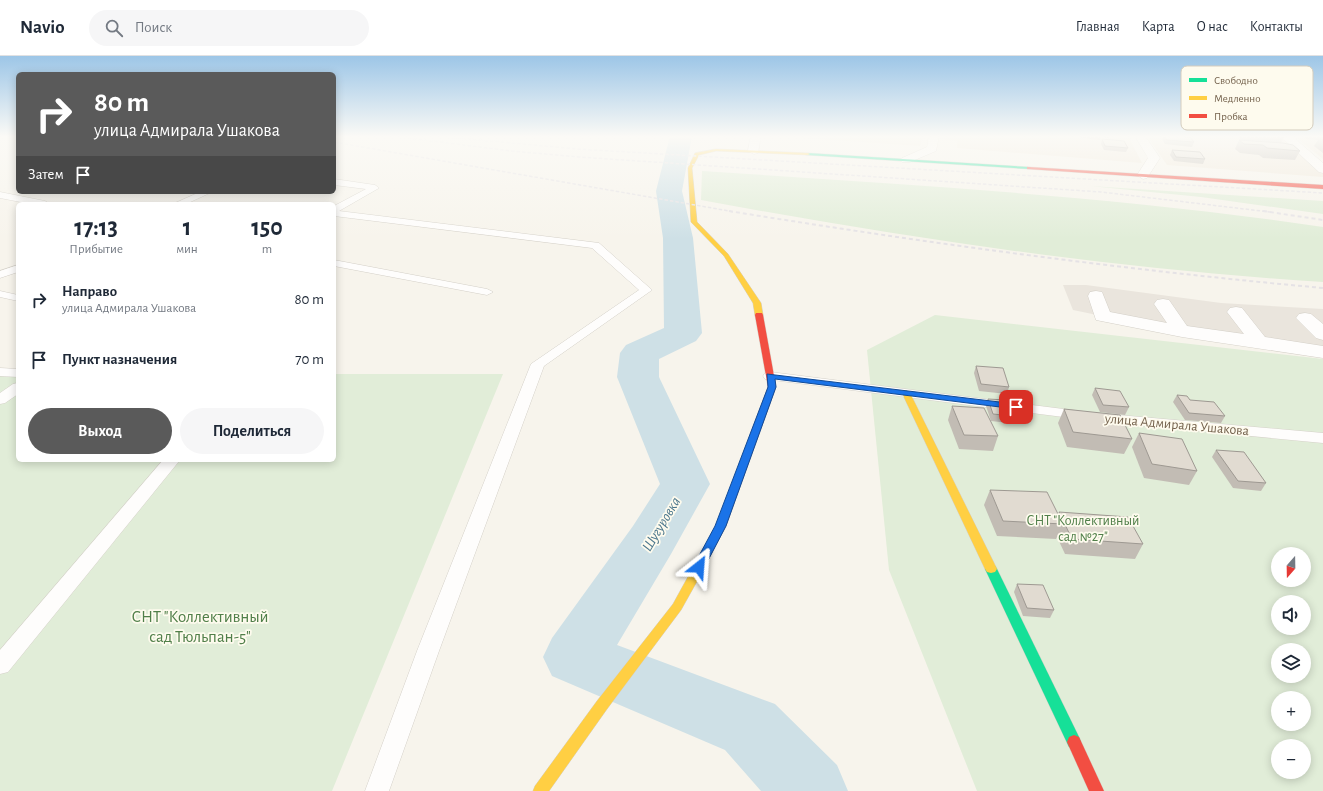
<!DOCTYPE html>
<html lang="ru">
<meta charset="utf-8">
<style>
:root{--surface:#fff;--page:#f6f6f7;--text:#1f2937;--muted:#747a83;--line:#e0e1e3;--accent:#5a5a5a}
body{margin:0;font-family:"Alegreya Sans",sans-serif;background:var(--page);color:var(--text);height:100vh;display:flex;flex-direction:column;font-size:15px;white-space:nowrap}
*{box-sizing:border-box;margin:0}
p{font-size:13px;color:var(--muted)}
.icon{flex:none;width:22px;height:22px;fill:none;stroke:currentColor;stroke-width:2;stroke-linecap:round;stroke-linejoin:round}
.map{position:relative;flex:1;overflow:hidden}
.sheet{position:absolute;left:16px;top:146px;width:320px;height:260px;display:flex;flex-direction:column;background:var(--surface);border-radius:6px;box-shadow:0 2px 10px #0003}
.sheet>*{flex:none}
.banner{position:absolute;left:16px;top:16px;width:320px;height:122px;border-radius:6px;box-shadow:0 2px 10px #0003;background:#5a5a5a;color:#fff;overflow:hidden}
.needle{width:26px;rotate:200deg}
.controls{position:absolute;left:1271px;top:491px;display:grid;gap:8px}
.controls a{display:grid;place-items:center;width:40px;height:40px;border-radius:50%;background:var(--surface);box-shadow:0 2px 10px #0003;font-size:20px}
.pin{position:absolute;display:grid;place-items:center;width:34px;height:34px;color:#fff;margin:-17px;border-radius:8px;box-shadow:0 2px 6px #0006}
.me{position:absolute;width:44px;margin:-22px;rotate:28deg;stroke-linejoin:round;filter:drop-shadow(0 0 3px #0008)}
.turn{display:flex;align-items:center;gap:14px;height:84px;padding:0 12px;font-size:18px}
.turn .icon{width:52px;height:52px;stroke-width:2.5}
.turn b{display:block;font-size:28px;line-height:34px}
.then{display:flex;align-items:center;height:38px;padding:0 12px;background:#0003;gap:8px;font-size:15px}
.eta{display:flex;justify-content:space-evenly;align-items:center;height:68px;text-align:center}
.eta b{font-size:24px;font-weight:700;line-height:28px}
.button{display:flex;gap:8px;margin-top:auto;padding:8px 12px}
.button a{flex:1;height:46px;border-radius:24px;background:var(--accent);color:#fff;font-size:16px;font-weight:700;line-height:46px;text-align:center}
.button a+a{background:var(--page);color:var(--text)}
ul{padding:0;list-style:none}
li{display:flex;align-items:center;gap:12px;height:60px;padding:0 12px}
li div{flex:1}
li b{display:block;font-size:15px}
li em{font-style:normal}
header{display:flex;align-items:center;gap:24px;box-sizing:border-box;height:56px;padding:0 20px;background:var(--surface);border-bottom:1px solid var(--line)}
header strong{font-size:19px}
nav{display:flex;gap:22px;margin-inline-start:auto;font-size:14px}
.search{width:280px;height:36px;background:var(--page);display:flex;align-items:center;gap:10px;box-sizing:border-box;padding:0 14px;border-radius:22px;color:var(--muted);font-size:15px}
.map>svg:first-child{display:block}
</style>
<header>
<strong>Navio</strong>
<div class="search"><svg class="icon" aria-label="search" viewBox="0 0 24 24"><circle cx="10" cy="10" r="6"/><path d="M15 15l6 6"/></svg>Поиск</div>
<nav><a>Главная</a><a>Карта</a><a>О нас</a><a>Контакты</a></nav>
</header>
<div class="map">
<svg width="1323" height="735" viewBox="0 0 1323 735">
<rect width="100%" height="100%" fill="#f7f4ec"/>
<!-- residential -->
<g fill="#f0e8da">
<polygon points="773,80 923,80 920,90"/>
<polygon points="940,80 1128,80 1142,107 957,92 957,85 940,83"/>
<polygon points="1147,80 1281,80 1323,117 1323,121 1167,109"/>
<polygon points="1294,80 1323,80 1323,103"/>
</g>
<!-- industrial -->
<polygon fill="#eae5dd" points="1063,229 1086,229 1221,247 1323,253 1323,296 1102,260 1073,254"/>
<!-- green -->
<g fill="#e1edd8" fill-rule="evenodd">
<path d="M 702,115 C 909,129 1117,140 1323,171 L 1323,226 C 1114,213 906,182 701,144 Z"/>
<polygon points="1090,130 1323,145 1323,158 1201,141"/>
<path d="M 935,259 L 1323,303 L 1323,735 L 977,735 L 889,514 L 867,294 ZM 1278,498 L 1304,498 L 1304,524 L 1278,524 ZM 1278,546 L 1304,546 L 1304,572 L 1278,572 ZM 1278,594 L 1304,594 L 1304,620 L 1278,620 ZM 1278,642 L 1304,642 L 1304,668 L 1278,668 ZM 1278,690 L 1304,690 L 1304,716 L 1278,716 Z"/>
<polygon points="334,318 503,318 332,735 0,735 0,319 18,319 18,404 334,404"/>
</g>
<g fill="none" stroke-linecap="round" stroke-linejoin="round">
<!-- river -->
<polygon fill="#cee0e6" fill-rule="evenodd" points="670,80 692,80 682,135 693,182 702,277 696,285 659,303 659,321 710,428 671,498 617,589 775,648 837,709 848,735 761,735 725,694 552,620 543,601 552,582 633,470 660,428 617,321 620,297 626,289 664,272 663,182 656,135"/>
<!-- lane casing -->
<g stroke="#d4d0c8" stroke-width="1">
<g id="lane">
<polygon points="334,123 375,129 379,132 339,155 599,187 652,234 544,310 439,595 389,735 365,735 417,595 531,308 639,234 592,192 334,160 334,150 366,133 334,129"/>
<polygon points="0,136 45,145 50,148 31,148 0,142"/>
<polygon points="200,136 212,136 186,148 173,148"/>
<polygon points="334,204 487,233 493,236 487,239 334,210"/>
<polygon points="18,209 18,216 0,222 0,215"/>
<polygon points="0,235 18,239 18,245 0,241"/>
<polygon points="0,312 18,313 18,321 0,320"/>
<polygon points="770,316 1095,357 1323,377 1323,387 1095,365 765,323 763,320 765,317"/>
<polygon points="18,327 18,338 5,347 0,348 0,337 13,328"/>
<polygon points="163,404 180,404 8,616 0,618 0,594"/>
</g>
</g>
<!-- street casing -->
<g stroke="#d4d0c8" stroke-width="1">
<g id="street">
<polygon points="751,80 761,80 758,97 754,98 748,95"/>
<polygon points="929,80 939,80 936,95 910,106 902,106 900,104 902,102 927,91"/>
<polygon points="1135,80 1145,80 1160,102 1147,122 1143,123 1137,119 1148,102"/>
<polygon points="1280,80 1292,80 1323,107 1323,117 1319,116"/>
<polygon points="1096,235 1102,236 1110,256 1167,267 1154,248 1157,244 1163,243 1169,244 1187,270 1244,278 1227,256 1230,252 1236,251 1242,252 1265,281 1323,290 1323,302 1182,281 1096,264 1088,240 1090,236"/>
<polygon points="1305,257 1311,258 1323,268 1323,284 1316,282 1296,262 1299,258"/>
</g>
</g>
<!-- fast casing -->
<g stroke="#d5d0c7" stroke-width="1">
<g id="fast">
<polygon points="808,97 1029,111 1031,112 1029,113 806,99"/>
<polygon points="991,509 995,510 997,513 1079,681 1081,686 1079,691 1074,693 1069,691 985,513 987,510"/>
</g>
</g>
<!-- slow casing -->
<g stroke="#d5d0c7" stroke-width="1">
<g id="slow">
<polygon points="716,93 808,97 810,98 808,99 716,95 699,99 692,112 697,166 728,198 761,247 763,259 762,261 756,261 755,259 753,247 724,200 691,166 688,112 695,97"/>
<polygon points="906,334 910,337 997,513 995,516 991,517 987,516 985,513 902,337"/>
<polygon points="699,507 703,508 705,511 681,554 607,653 549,735 533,735 535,730 597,645 673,548 695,508"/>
</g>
</g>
<!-- jam casing -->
<g stroke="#d5d0c7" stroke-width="1">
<g id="jam">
<polygon points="1029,111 1323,129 1323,133 1027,113 1027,111"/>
<polygon points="756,257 762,257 763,259 776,331 726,470 703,514 699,515 695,514 693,511 716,470 768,331 755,259"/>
<polygon points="1074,679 1079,681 1104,735 1089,735 1067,686 1069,681"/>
</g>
</g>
<!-- lane -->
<use href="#lane" fill="#fefdfc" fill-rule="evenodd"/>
<!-- street -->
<use href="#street" fill="#fefdfc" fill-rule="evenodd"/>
<!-- fast -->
<use href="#fast" fill="#16e098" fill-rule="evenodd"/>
<!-- slow -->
<use href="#slow" fill="#ffcf43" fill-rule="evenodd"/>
<!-- jam -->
<use href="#jam" fill="#f24e42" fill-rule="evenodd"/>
<!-- rail-far1 -->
<g stroke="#e5e2e5" stroke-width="1.5" stroke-dasharray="3.5 2" stroke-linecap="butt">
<polyline points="391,80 512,95 579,101 1101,136 1270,156"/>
<polyline points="435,80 577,93 1323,137"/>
<polyline points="334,86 735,156"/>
</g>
<!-- rail -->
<g stroke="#e5e2e5" stroke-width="2" stroke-dasharray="4 3" stroke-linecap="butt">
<path d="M 729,155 C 926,187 1124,214 1323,232"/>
<polyline points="1263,155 1323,164"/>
</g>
</g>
<!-- wall -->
<g fill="#c2bcb4">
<polygon points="1080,80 1109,80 1109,82 1101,81 1100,84 1081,82"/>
<polygon points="1163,80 1177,80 1194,86 1192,91 1165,88 1162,83"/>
<polygon points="1238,80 1283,80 1284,81 1281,87 1300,95 1295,104 1263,102 1259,99 1240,97 1235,93 1239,84 1241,84"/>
<polygon points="1303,80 1323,80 1323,97 1314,90 1318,84 1306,83"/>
<polygon points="1102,83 1128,92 1126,96 1104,94 1101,88"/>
<polygon points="1172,94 1205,103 1203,108 1174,105 1170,99"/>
<polygon points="976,310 1009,331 1007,338 979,335 974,317"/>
<polygon points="1095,332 1129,351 1125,359 1100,356 1092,339"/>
<polygon points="1177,339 1190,344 1225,360 1221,367 1185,364 1173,346"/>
<polygon points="988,343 1012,360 1009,367 991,365 986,350"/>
<polygon points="952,350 998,380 993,395 959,393 948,364"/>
<polygon points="1064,353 1132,383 1124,398 1067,391 1058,367"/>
<polygon points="1139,377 1197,415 1189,429 1144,422 1132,391"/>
<polygon points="1216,394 1266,427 1261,435 1233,432 1212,401"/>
<polygon points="990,434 1058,459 1059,456 1143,488 1135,503 1065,498 1057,481 1056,483 997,480 984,449"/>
<polygon points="1017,528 1054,554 1050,562 1023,560 1014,536"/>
</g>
<!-- building -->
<g fill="#e1dbd1" stroke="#9e9992">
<polygon points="1164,80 1177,80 1190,81 1194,86 1167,84"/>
<polygon points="1272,80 1283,80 1284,81"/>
<polygon points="1319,81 1323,81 1323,84"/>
<polygon points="1102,83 1124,85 1128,92 1105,90"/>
<polygon points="1239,84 1283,87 1293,89 1300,95 1267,92 1263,89 1244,88"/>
<polygon points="1172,94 1200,96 1205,103 1176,101"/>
<polygon points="976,310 1003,312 1009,331 981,328"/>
<polygon points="1095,332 1120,335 1129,351 1103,349"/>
<polygon points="1177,339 1187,340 1190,344 1214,346 1225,360 1189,357"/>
<polygon points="988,343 1006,344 1012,360 993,358"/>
<polygon points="952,350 984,352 998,380 964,379"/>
<polygon points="1064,353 1120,359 1132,383 1073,376"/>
<polygon points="1139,377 1182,383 1197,415 1152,408"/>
<polygon points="1216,394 1244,396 1266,427 1238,425"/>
<polygon points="990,434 1047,436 1063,468 1003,465"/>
<polygon points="1059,456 1128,461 1143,488 1072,483"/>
<polygon points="1017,528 1043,529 1054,554 1027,552"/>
</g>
<!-- sky -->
<linearGradient id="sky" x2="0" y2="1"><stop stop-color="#9dc6e7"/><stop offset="0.44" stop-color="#fbfaf6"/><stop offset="1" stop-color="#fbfaf6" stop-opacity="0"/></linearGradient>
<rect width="1323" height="183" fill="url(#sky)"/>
<!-- route -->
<polygon fill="#1a73e8" stroke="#114b97" points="767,318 1016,348 1021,351 1016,353 775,323 776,331 726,470 703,514 695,514 693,511 715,470 768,331"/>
<g text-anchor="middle" stroke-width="3.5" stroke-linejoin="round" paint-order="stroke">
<!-- street labels -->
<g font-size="14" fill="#74624d" stroke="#fefbee">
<text transform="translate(1177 368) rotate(5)" y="5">улица Адмирала Ушакова</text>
</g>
<!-- park labels -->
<g font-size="14" fill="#507f49" stroke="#fefbee">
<text x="1083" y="469">СНТ "Коллективный<tspan x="1083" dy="16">сад №27"</tspan></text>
</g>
<!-- water labels -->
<g font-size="15" font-style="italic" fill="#4c778d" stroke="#fefbee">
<text transform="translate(661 468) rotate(-59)" y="5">Шугуровка</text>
</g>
<!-- near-park labels -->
<g font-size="17" fill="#507f49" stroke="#fefbee">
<text x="200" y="566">СНТ "Коллективный<tspan x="200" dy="20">сад Тюльпан-5"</tspan></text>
</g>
</g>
<!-- legend -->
<rect x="1181" y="10" width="132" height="64" rx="6" fill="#fefbee" stroke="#d5cdbe" stroke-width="1"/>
<rect x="1189" y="22" width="18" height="4" fill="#16e098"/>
<rect x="1189" y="40" width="18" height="4" fill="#ffcf43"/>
<rect x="1189" y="58" width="18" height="4" fill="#f24e42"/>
<g font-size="11" fill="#74624d">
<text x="1214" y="28">Свободно</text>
<text x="1214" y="46">Медленно</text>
<text x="1214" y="64">Пробка</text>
</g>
</svg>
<div class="controls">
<a><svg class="needle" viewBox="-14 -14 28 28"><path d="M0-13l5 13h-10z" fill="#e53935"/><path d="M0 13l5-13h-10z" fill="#747a83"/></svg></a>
<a><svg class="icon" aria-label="sound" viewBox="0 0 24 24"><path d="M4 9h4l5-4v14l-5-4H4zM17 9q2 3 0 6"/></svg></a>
<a><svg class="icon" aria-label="layers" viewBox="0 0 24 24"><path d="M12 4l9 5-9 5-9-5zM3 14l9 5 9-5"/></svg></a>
<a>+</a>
<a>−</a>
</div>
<div class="pin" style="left:1016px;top:351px;background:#d93025"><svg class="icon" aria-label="arrive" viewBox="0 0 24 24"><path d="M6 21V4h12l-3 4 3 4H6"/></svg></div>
<svg class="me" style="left:699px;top:511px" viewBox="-20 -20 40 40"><path d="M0-17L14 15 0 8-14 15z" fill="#1a73e8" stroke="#fff" stroke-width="4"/></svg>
<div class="banner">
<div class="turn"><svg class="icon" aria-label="right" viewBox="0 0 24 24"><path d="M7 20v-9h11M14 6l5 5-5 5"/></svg><div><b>80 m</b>улица Адмирала Ушакова</div></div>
<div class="then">Затем<svg class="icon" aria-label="arrive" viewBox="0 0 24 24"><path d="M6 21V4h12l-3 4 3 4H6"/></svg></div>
</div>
<section class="sheet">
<div class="eta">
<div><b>17:13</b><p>Прибытие</p></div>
<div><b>1</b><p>мин</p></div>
<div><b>150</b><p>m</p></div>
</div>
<ul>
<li><svg class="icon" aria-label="right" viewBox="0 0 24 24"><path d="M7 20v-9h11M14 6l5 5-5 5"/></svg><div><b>Направо</b><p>улица Адмирала Ушакова</p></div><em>80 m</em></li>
<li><svg class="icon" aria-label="arrive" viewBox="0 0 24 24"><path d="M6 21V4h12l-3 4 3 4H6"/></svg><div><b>Пункт назначения</b></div><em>70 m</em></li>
</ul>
<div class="button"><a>Выход</a><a>Поделиться</a></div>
</section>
</div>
